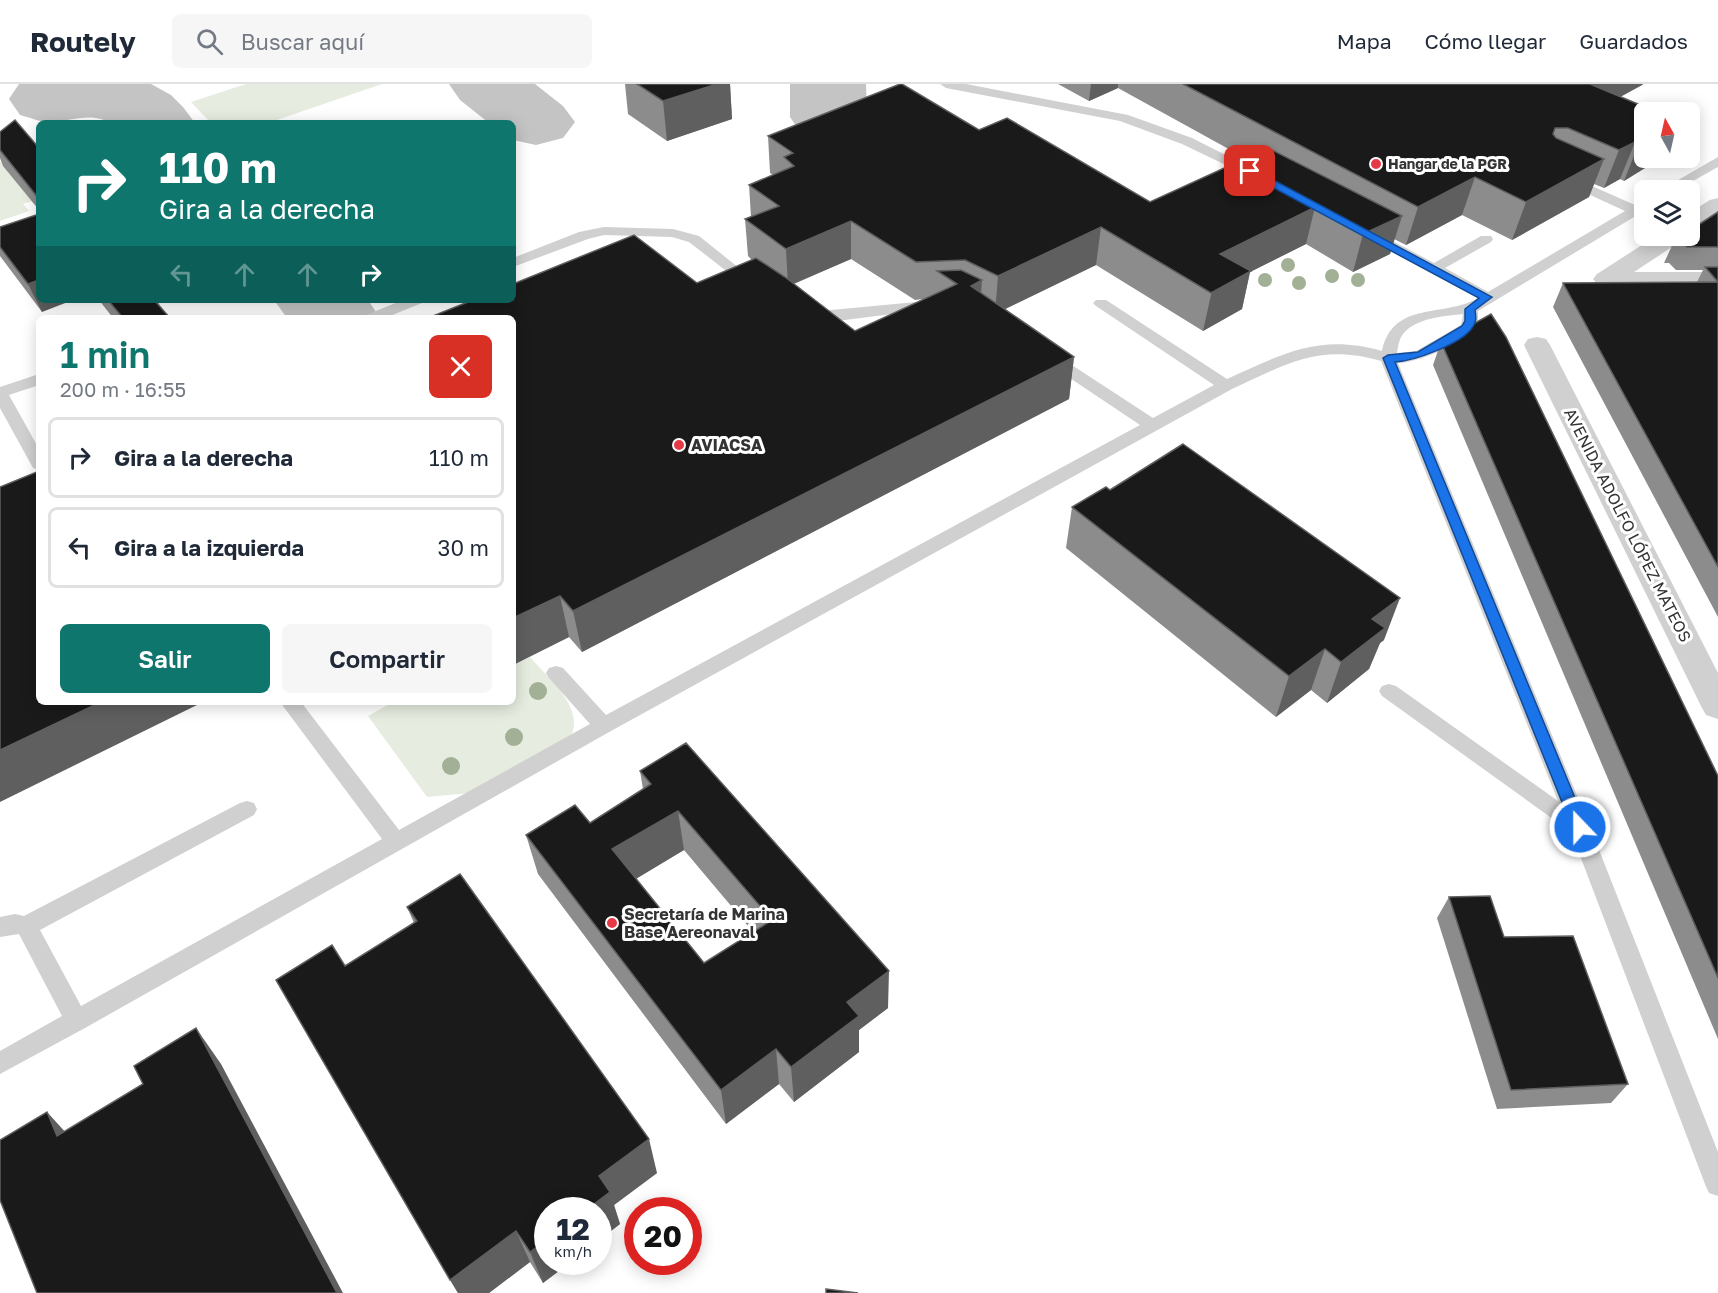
<!DOCTYPE html>
<html lang="es">
<meta charset="utf-8">
<style>
:root{--surface:#fff;--page:#f6f6f7;--text:#1f2937;--muted:#747a83;--line:#e0e1e3;--accent:#0f766e}
body{margin:0;font-family:"Golos Text",sans-serif;background:var(--page);color:var(--text);height:100vh;display:flex;flex-direction:column;font-size:22px;white-space:nowrap}
*{box-sizing:border-box;margin:0}
p{font-size:20px;color:var(--muted)}
.icon{flex:none;width:33px;height:33px;fill:none;stroke:currentColor;stroke-width:2;stroke-linecap:round;stroke-linejoin:round}
.map{position:relative;flex:1;overflow:hidden}
.side{position:absolute;left:36px;top:231px;width:480px;height:390px;display:flex;flex-direction:column;background:var(--surface);border-radius:9px;box-shadow:0 3px 15px #0003}
.side>*{flex:none}
.guide{position:absolute;left:36px;top:36px;width:480px;height:183px;border-radius:9px;box-shadow:0 3px 15px #0003;background:#0f766e;color:#fff;overflow:hidden}
.needle{width:39px;rotate:352deg}
.fabs{position:absolute;left:1634px;top:18px;display:grid;gap:12px}
.fabs a{display:grid;place-items:center;width:66px;height:66px;border-radius:9px;background:var(--surface);box-shadow:0 3px 15px #0003;font-size:30px}
.speed{position:absolute;left:534px;top:1113px;display:flex;gap:12px;font-size:30px;font-weight:700;text-align:center}
.speed>*{display:grid;place-content:center;width:78px;height:78px;border-radius:50%;background:var(--surface);box-shadow:0 3px 15px #0003;line-height:1}
.speed small{font-size:15px;font-weight:400}
.speed .limit{border:9px solid #d22;background:#fff;color:#111}
.pin{position:absolute;display:grid;place-items:center;width:51px;height:51px;color:#fff;margin:-26px;border-radius:12px;box-shadow:0 3px 9px #0006}
.me{position:absolute;width:66px;margin:-33px;rotate:338deg;stroke-linejoin:round;filter:drop-shadow(0 0 4px #0008)}
.turn{display:flex;align-items:center;gap:21px;height:126px;padding:0 24px;font-size:27px}
.turn .icon{width:78px;height:78px;stroke-width:2.5}
.turn b{display:block;font-size:42px;line-height:51px}
.lanes{display:flex;align-items:center;height:57px;padding:0 24px;background:#0003;justify-content:center;gap:30px;direction:ltr}
.lanes .off{opacity:.35}
.round{display:grid;place-items:center;flex:none;width:63px;height:63px;border-radius:9px;background:var(--page)}
.head{display:flex;align-items:center;justify-content:space-between;height:102px;padding:0 24px}
h1{font-size:36px;font-weight:600;line-height:45px;color:var(--accent)}
.primary-button{display:flex;gap:12px;margin-top:auto;padding:12px 24px}
.primary-button a{flex:1;height:69px;border-radius:9px;background:var(--accent);color:#fff;font-size:24px;font-weight:600;line-height:69px;text-align:center}
.primary-button a+a{background:var(--page);color:var(--text)}
ul{padding:0;list-style:none}
li{display:flex;align-items:center;gap:18px;height:81px;margin:0 12px 9px;padding:0 12px;border:3px solid var(--line);border-radius:9px}
li div{flex:1}
li b{display:block;font-size:22px}
li em{font-style:normal}
header{display:flex;align-items:center;gap:36px;box-sizing:border-box;height:84px;padding:0 30px;background:var(--surface);border-bottom:2px solid var(--line)}
header strong{font-size:28px}
nav{display:flex;gap:33px;margin-inline-start:auto;font-size:21px}
.search{width:420px;height:54px;background:var(--page);display:flex;align-items:center;gap:15px;box-sizing:border-box;padding:0 21px;border-radius:9px;color:var(--muted);font-size:22px}
.map>svg:first-child{display:block}
</style>
<header>
<strong>Routely</strong>
<div class="search"><svg class="icon" aria-label="search" viewBox="0 0 24 24"><circle cx="10" cy="10" r="6"/><path d="M15 15l6 6"/></svg>Buscar aquí</div>
<nav><a>Mapa</a><a>Cómo llegar</a><a>Guardados</a></nav>
</header>
<div class="map">
<svg width="1718" height="1209" viewBox="0 0 1718 1209">
<rect width="100%" height="100%" fill="#fff"/>
<!-- green -->
<g fill="#e6ecdf">
<polygon points="246,0 382,0 268,39 211,39 191,18"/>
<polygon points="39,65 39,115 23,120 29,127 0,137 0,78"/>
<path d="M 530,573 C 547,593 585,623 571,652 L 470,709 L 427,713 L 368,632 L 393,618 L 513,618 L 513,581 Z"/>
</g>
<g fill="none" stroke-linecap="round" stroke-linejoin="round">
<!-- taxiway -->
<g fill="#c4c4c4" fill-rule="evenodd">
<path d="M 19,0 L 151,0 L 171,11 L 183,23 L 195,39 L 110,39 C 91,27 69,38 48,38 C 39,38 29,33 20,31 L 9,15 Z"/>
<polygon points="449,0 535,0 563,22 575,38 563,54 536,61 513,56 513,39 489,39 460,16"/>
<polygon points="790,0 866,0 867,32 880,50 869,67 841,74 813,67 790,33"/>
<polygon points="274,216 368,216 380,234 287,234"/>
</g>
<!-- service -->
<g fill="#d0d0d0" fill-rule="evenodd">
<polygon points="940,0 966,0 1128,31 1192,54 1265,91 1258,95 1253,94 1182,60 1120,37 946,4"/>
<polygon points="1718,73 1718,83 1677,106 1661,106"/>
<path d="M 1567,91 L 1635,121 L 1644,117 L 1644,127 L 1478,227 C 1478,234 1479,238 1474,245 C 1463,260 1416,279 1398,279 L 1590,743 L 1718,1068 L 1718,1112 L 1709,1109 L 1705,1100 L 1571,748 L 1382,612 L 1379,607 L 1382,602 L 1389,600 L 1396,602 L 1558,717 L 1381,277 C 1319,259 1287,280 1232,305 L 611,647 L 85,944 L 0,990 L 0,967 L 62,932 L 19,850 L 0,853 L 0,833 L 15,830 L 24,832 L 240,719 L 247,717 L 254,719 L 257,725 L 254,731 L 40,846 L 81,922 L 382,755 L 280,618 L 301,618 L 399,746 L 590,640 L 549,594 L 546,589 L 549,584 L 556,582 L 563,584 L 606,631 L 1140,341 L 1046,278 L 1044,275 L 1046,272 L 1058,272 L 1153,334 L 1214,301 L 1096,222 L 1093,219 L 1096,216 L 1106,216 L 1227,295 C 1283,270 1319,249 1382,267 C 1393,216 1444,234 1478,214 L 1364,153 L 1362,150 L 1364,147 L 1374,147 L 1434,179 L 1481,152 L 1491,152 L 1493,155 L 1491,158 L 1445,184 L 1488,208 L 1625,127 L 1562,98 L 1560,95 L 1562,92 ZM 1463,230 L 1461,241 L 1416,267 L 1397,269 C 1398,263 1399,255 1403,250 C 1415,234 1445,232 1463,230 Z"/>
<polygon points="604,143 673,145 699,152 759,200 757,203 747,203 689,158 672,153 604,151 588,155 513,183 513,174 579,148"/>
<polygon points="403,216 425,216 422,219 385,234 363,234 366,231"/>
<polygon points="927,217 935,222 932,225 829,238 810,238 802,233 810,228"/>
<polygon points="39,290 39,301 9,311 39,365 39,386 33,384 0,324 0,303"/>
</g>
<!-- minor -->
<g fill="#d0d0d0" fill-rule="evenodd">
<polygon points="1718,114 1718,132 1698,145 1689,147 1689,129 1710,116"/>
<polygon points="1656,152 1684,152 1681,157 1634,188 1718,188 1718,204 1606,203 1597,200 1593,195 1597,190"/>
<polygon points="1537,253 1546,255 1550,261 1718,589 1718,635 1706,631 1701,622 1524,261 1528,255"/>
</g>
</g>
<!-- trees -->
<g fill="#a2b095">
<circle cx="1288" cy="181" r="7"/>
<circle cx="1332" cy="192" r="7"/>
<circle cx="1265" cy="196" r="7"/>
<circle cx="1358" cy="196" r="7"/>
<circle cx="1299" cy="199" r="7"/>
<circle cx="538" cy="607" r="9"/>
<circle cx="514" cy="653" r="9"/>
<circle cx="451" cy="682" r="9"/>
</g>
<!-- wall -->
<g fill="#8c8c8c" fill-rule="evenodd">
<polygon points="625,0 730,0 732,35 667,57 628,30"/>
<path d="M 1058,0 L 1643,0 L 1642,1 L 1620,13 L 1661,74 L 1624,97 L 1620,95 L 1604,104 L 1594,100 L 1589,113 L 1512,156 L 1462,131 L 1406,161 L 1394,155 L 1390,170 L 1353,188 L 1306,160 L 1250,188 L 1242,225 L 1203,247 L 1096,181 L 1005,225 L 1074,273 L 1069,315 L 582,568 L 569,553 L 513,581 L 513,234 L 697,199 L 752,176 L 748,172 L 745,135 L 751,133 L 749,101 L 773,91 L 770,89 L 768,52 L 979,46 L 1150,118 L 1245,74 L 1118,4 L 1089,17 ZM 851,175 L 915,216 L 923,215 L 855,247 L 794,200 Z"/>
<polygon points="0,48 39,64 39,126 3,82 0,74"/>
<polygon points="1718,128 1718,533 1553,223 1563,199 1697,198 1703,186 1676,186 1669,179 1664,179 1675,155"/>
<polygon points="39,130 42,228 0,172 0,143"/>
<polygon points="99,216 157,216 160,222 170,234 113,234"/>
<polygon points="1441,258 1718,692 1718,955 1433,281"/>
<polygon points="1110,406 1384,556 1380,559 1369,585 1327,619 1311,606 1276,633 1066,464 1072,423"/>
<path d="M 640,687 L 888,924 L 859,946 L 859,968 L 794,1018 L 779,1000 L 726,1040 L 538,790 L 526,751 L 590,739 L 643,705 ZM 684,766 L 753,848 L 704,879 L 636,794 Z"/>
<polygon points="1449,813 1504,853 1628,1000 1611,1019 1497,1025 1437,834"/>
<polygon points="407,823 657,1089 614,1121 620,1140 543,1199 530,1178 489,1209 458,1209 276,896 345,882 414,839"/>
</g>
<!-- shaded-wall -->
<g fill="#5f5f5f">
<polygon points="717,0 730,0 732,35 667,57 663,17"/>
<polygon points="1091,0 1118,0 1118,4 1089,17"/>
<polygon points="1590,0 1643,0 1642,1 1576,37"/>
<polygon points="1644,57 1644,74 1661,74 1624,97 1639,59"/>
<polygon points="1635,58 1620,95 1604,104 1619,66"/>
<polygon points="1604,75 1589,113 1512,156 1526,118"/>
<polygon points="1475,93 1462,131 1406,161 1418,123"/>
<polygon points="1315,123 1306,160 1250,188 1242,225 1203,247 1220,170"/>
<polygon points="1402,132 1390,170 1353,188 1363,150"/>
<polygon points="851,137 851,175 788,202 786,165"/>
<polygon points="1101,143 1096,181 995,230 998,192"/>
<polygon points="39,196 39,216 73,216 42,228 28,200"/>
<polygon points="982,196 979,238 971,202"/>
<polygon points="1074,273 1069,315 582,568 573,527"/>
<polygon points="560,512 569,553 513,581 513,534"/>
<polygon points="1400,514 1384,556 1380,559 1369,585 1327,619 1341,578 1372,535"/>
<polygon points="1325,565 1311,606 1276,633 1289,592"/>
<polygon points="101,618 197,618 199,620 0,718 0,666"/>
<polygon points="678,727 684,766 621,804 612,765"/>
<polygon points="889,887 888,924 859,946 859,968 794,1018 791,983 847,918"/>
<polygon points="196,944 221,980 343,1209 337,1209"/>
<polygon points="776,965 779,1000 726,1040 721,1006"/>
<polygon points="47,1028 78,1062 57,1052"/>
<polygon points="649,1055 657,1089 614,1121 620,1140 598,1157 598,1126 586,1126 599,1092"/>
<polygon points="516,1147 530,1178 489,1209 458,1209 450,1196"/>
<polygon points="548,1155 548,1178 571,1178 543,1199 530,1168"/>
</g>
<!-- building -->
<g fill="#1a1a1a" stroke="#5f5f5f" stroke-width="1.5" fill-rule="evenodd">
<polygon points="637,0 717,0 663,17"/>
<polygon points="900,0 902,0 979,46 1007,34 1150,118 1268,64 1402,132 1363,150 1315,123 1220,170 1251,187 1211,209 1101,143 998,192 965,176 916,178 851,137 786,165 745,135 779,122 749,101 794,82 784,73 793,69 768,52"/>
<polygon points="1183,0 1590,0 1657,28 1644,28 1644,57 1639,59 1635,58 1619,66 1568,44 1555,44 1553,50 1556,54 1604,75 1526,118 1475,93 1418,123"/>
<polygon points="15,36 39,64 39,115 0,66 0,48"/>
<polygon points="1718,128 1718,163 1687,163 1680,155 1675,155 1681,152 1689,152 1689,147"/>
<polygon points="39,130 39,196 28,200 0,163 0,143"/>
<polygon points="634,151 697,199 756,174 785,193 855,247 957,200 937,187 961,186 982,196 971,202 1074,273 573,527 560,512 513,534 513,234 428,234 473,216 513,216 513,200"/>
<polygon points="1705,183 1718,183 1718,198"/>
<polygon points="1718,198 1718,483 1563,199"/>
<polygon points="108,216 154,216 170,234 123,234"/>
<polygon points="1491,230 1506,253 1718,692 1718,894 1441,258"/>
<polygon points="1183,360 1400,514 1372,535 1385,544 1341,578 1325,565 1289,592 1072,423 1106,403 1110,406"/>
<polygon points="39,387 39,618 101,618 0,666 0,403"/>
<path d="M 686,659 L 889,887 L 847,918 L 859,932 L 791,983 L 776,965 L 721,1006 L 526,751 L 575,721 L 590,739 L 651,700 L 640,687 ZM 678,727 L 772,836 L 704,879 L 612,765 Z"/>
<polygon points="460,790 649,1055 599,1092 610,1108 586,1126 548,1126 548,1155 530,1168 516,1147 450,1196 276,896 332,861 345,882 417,837 407,823"/>
<polygon points="1490,812 1504,853 1573,852 1628,1000 1511,1006 1449,813"/>
<polygon points="196,944 337,1209 37,1209 0,1116 0,1056 47,1028 57,1052 143,1000 134,982"/>
<polygon points="826,1205 858,1209 826,1209"/>
</g>
<!-- route -->
<path fill="#1a73e8" stroke="#114b97" stroke-width="1.5" d="M 1246,85 L 1253,85 L 1492,213 L 1475,226 C 1476,233 1477,238 1472,244 C 1461,260 1414,277 1395,278 L 1587,743 L 1585,748 L 1574,748 L 1572,743 L 1383,274 L 1388,271 L 1418,268 L 1462,242 L 1465,237 L 1465,225 L 1479,214 L 1246,89 Z"/>
<!-- markers -->
<g fill="#e63946" stroke="#fff" stroke-width="2">
<circle cx="1376" cy="80" r="6"/>
<circle cx="679" cy="361" r="6"/>
<circle cx="612" cy="839" r="6"/>
</g>
<g text-anchor="middle" stroke-width="6" stroke-linejoin="round" paint-order="stroke">
<!-- far-poi labels -->
<g font-size="14" font-weight="bold" fill="#333" stroke="#fff" text-anchor="start">
<text x="1388" y="85">Hangar de la PGR</text>
</g>
<!-- poi labels -->
<g font-size="16" font-weight="bold" fill="#333" stroke="#fff" text-anchor="start">
<text x="691" y="367">AVIACSA</text>
<text x="624" y="836">Secretaría de Marina<tspan x="624" dy="18">Base Aereonaval</tspan></text>
</g>
<!-- street labels -->
<g font-size="16" fill="#333" stroke="#fff">
<text transform="translate(1628 441) rotate(63)" y="6">AVENIDA ADOLFO LÓPEZ MATEOS</text>
</g>
</g>
</svg>
<div class="fabs">
<a><svg class="needle" viewBox="-14 -14 28 28"><path d="M0-13l5 13h-10z" fill="#e53935"/><path d="M0 13l5-13h-10z" fill="#747a83"/></svg></a>
<a><svg class="icon" aria-label="layers" viewBox="0 0 24 24"><path d="M12 4l9 5-9 5-9-5zM3 14l9 5 9-5"/></svg></a>
</div>
<div class="speed"><div>12<small>km/h</small></div><div class="limit">20</div></div>
<div class="pin" style="left:1250px;top:87px;background:#d93025"><svg class="icon" aria-label="arrive" viewBox="0 0 24 24"><path d="M6 21V4h12l-3 4 3 4H6"/></svg></div>
<svg class="me" style="left:1580px;top:743px" viewBox="-20 -20 40 40"><circle r="17" fill="#1a73e8" stroke="#fff" stroke-width="3"/><path d="M0-11L8 9 0 5-8 9z" fill="#fff"/></svg>
<div class="guide">
<div class="turn"><svg class="icon" aria-label="right" viewBox="0 0 24 24"><path d="M7 20v-9h11M14 6l5 5-5 5"/></svg><div><b>110 m</b>Gira a la derecha</div></div>
<div class="lanes"><svg class="icon off" aria-label="left" viewBox="0 0 24 24"><path d="M17 20v-9H6M10 6l-5 5 5 5"/></svg><svg class="icon off" aria-label="ahead" viewBox="0 0 24 24"><path d="M12 20V5M6 11l6-6 6 6"/></svg><svg class="icon off" aria-label="ahead" viewBox="0 0 24 24"><path d="M12 20V5M6 11l6-6 6 6"/></svg><svg class="icon" aria-label="right" viewBox="0 0 24 24"><path d="M7 20v-9h11M14 6l5 5-5 5"/></svg></div>
</div>
<section class="side">
<div class="head"><div><h1>1 min</h1><p>200 m · 16:55</p></div><a class="round" style="background:#d93025;color:#fff"><svg class="icon" aria-label="close" viewBox="0 0 24 24"><path d="M6 6l12 12M18 6L6 18"/></svg></a></div>
<ul>
<li><svg class="icon" aria-label="right" viewBox="0 0 24 24"><path d="M7 20v-9h11M14 6l5 5-5 5"/></svg><div><b>Gira a la derecha</b></div><em>110 m</em></li>
<li><svg class="icon" aria-label="left" viewBox="0 0 24 24"><path d="M17 20v-9H6M10 6l-5 5 5 5"/></svg><div><b>Gira a la izquierda</b></div><em>30 m</em></li>
</ul>
<div class="primary-button"><a>Salir</a><a>Compartir</a></div>
</section>
</div>
